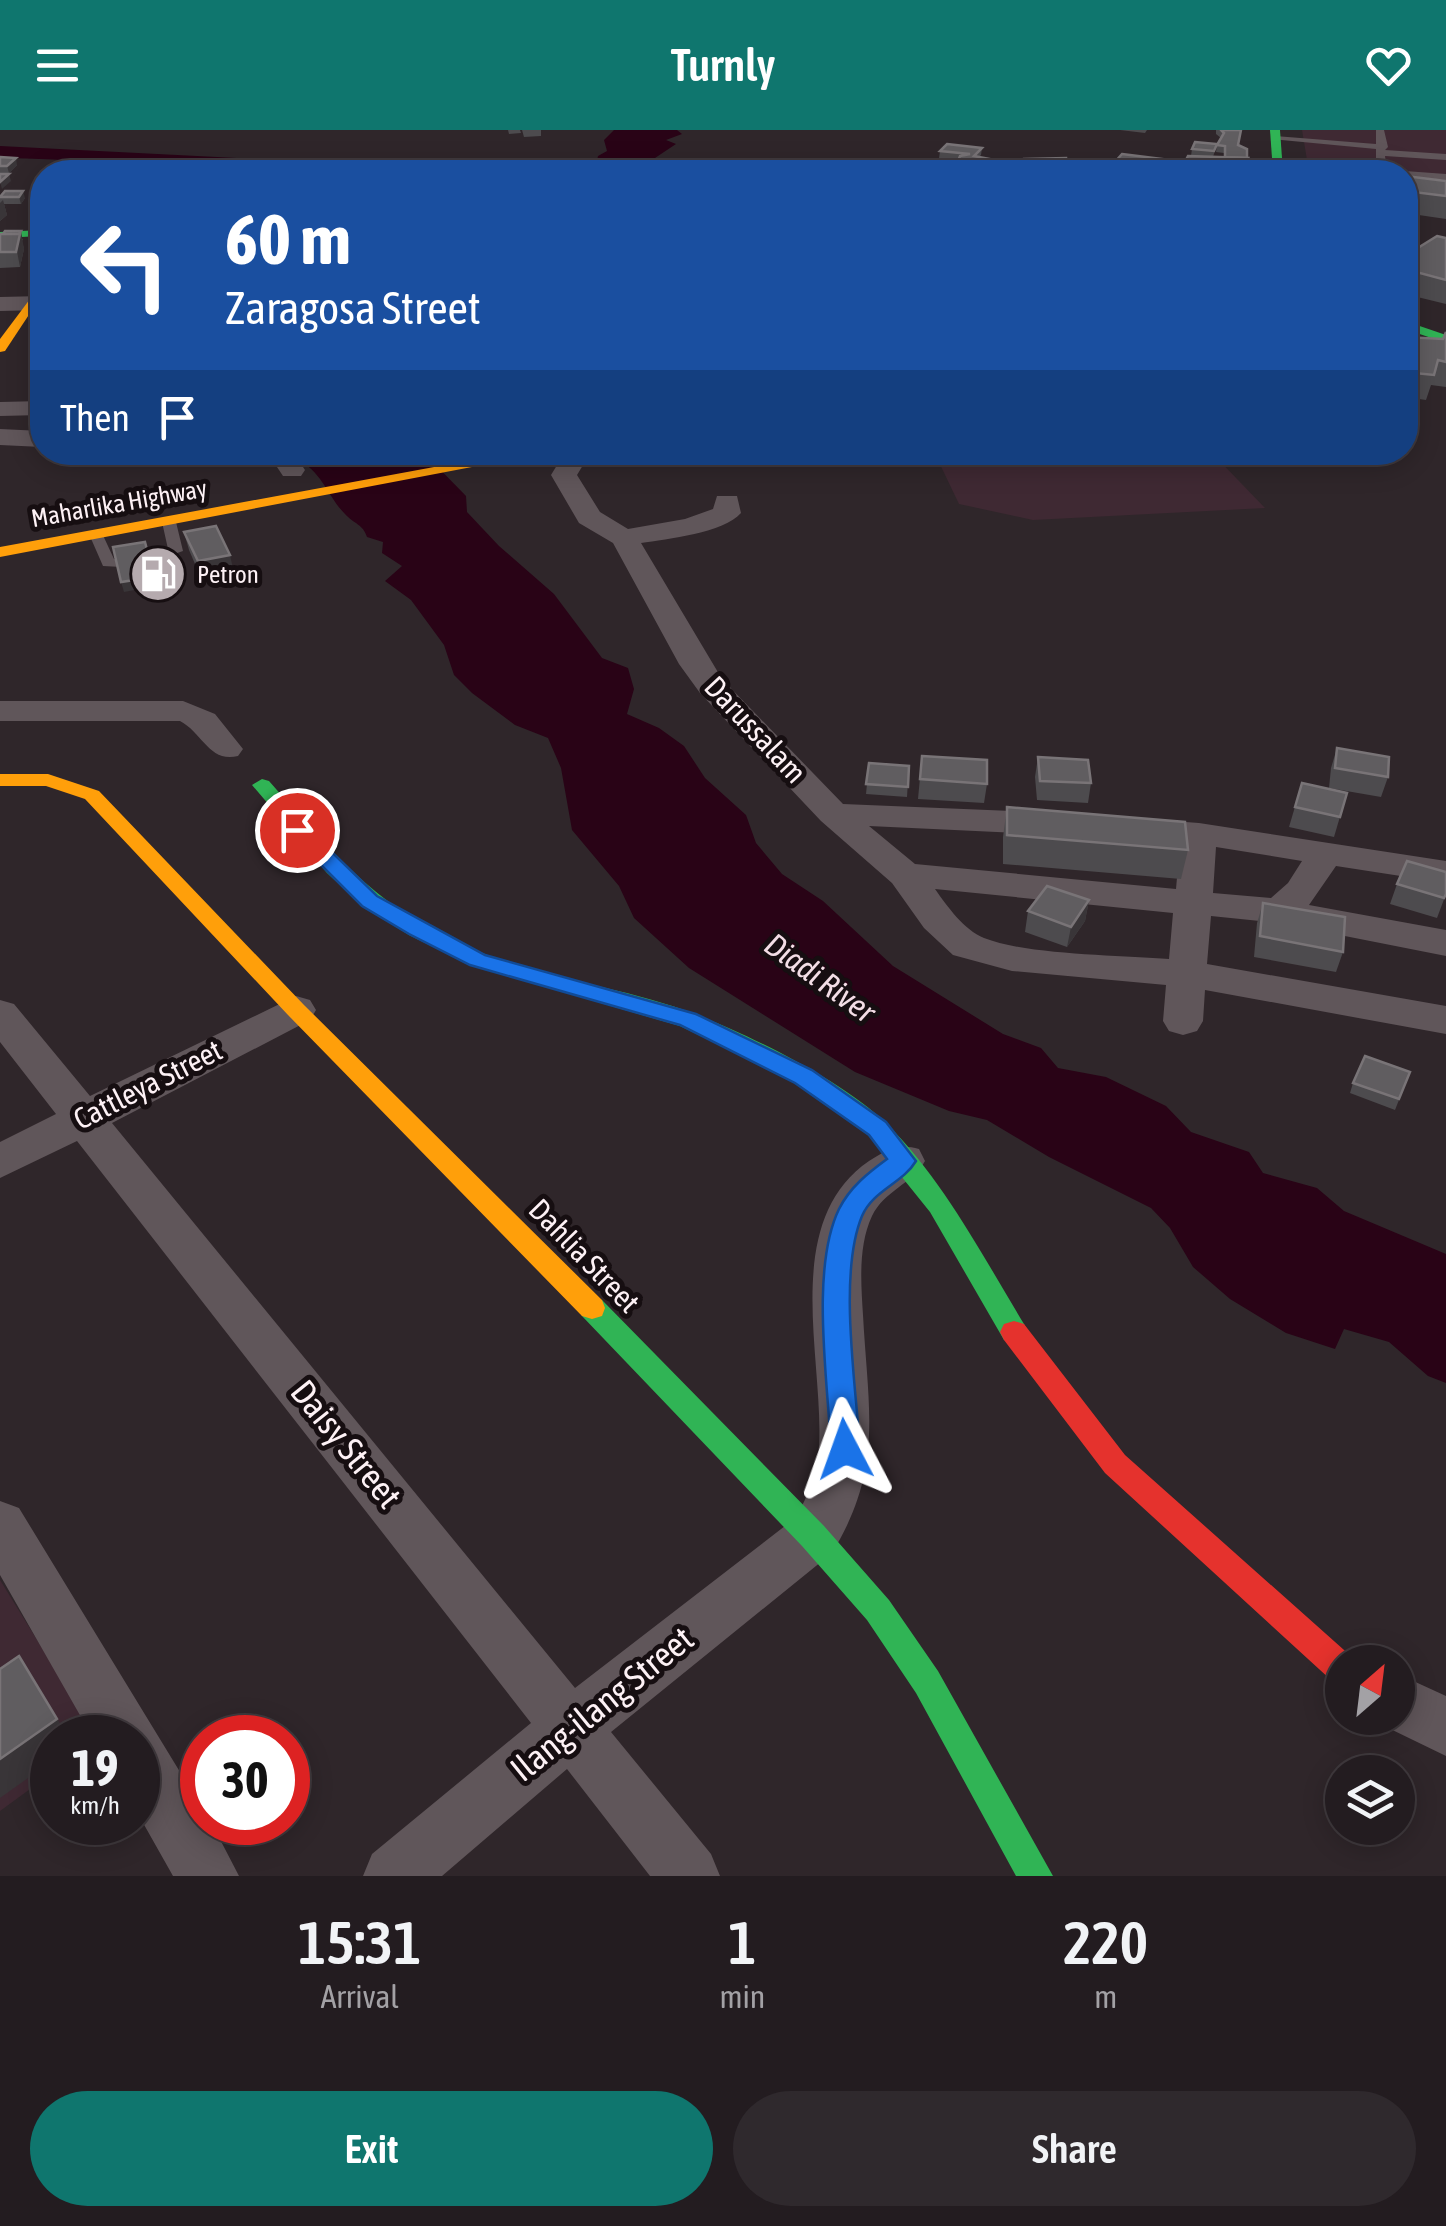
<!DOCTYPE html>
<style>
:root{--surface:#231c20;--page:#2f292d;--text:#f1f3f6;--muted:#a3a1a5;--line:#403a3e;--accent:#0f766e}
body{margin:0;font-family:"Asap Condensed",sans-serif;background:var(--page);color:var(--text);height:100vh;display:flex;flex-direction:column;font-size:38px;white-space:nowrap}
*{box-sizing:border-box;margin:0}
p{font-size:32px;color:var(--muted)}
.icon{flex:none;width:55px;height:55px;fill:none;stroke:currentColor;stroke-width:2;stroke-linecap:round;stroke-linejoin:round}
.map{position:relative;height:1746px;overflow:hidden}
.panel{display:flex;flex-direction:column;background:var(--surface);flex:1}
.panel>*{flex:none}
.hud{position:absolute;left:30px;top:30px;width:1388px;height:305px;border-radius:40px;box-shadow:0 5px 25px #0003,0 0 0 2px var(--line);background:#1a4fa0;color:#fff;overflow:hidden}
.needle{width:65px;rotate:28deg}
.controls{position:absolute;left:1325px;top:1515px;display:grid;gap:20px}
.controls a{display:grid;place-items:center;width:90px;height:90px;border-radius:50%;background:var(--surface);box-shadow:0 5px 25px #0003,0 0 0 2px var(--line);font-size:50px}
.speed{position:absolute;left:30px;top:1585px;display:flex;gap:20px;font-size:50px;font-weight:700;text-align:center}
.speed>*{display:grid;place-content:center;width:130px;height:130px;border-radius:50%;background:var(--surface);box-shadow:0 5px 25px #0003,0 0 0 2px var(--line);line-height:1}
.speed small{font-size:25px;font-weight:400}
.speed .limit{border:15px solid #d22;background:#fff;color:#111}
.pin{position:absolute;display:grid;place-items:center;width:85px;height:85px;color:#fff;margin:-42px;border:5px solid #fff;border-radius:50%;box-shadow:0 2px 10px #0007}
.me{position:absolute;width:110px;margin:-55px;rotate:356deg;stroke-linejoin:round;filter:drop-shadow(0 0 8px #0008)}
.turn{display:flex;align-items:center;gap:35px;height:210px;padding:0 30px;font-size:45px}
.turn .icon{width:130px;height:130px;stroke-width:2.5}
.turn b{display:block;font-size:70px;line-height:85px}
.then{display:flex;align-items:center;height:95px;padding:0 30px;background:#0003;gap:20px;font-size:38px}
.eta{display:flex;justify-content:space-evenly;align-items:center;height:170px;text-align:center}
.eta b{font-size:60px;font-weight:600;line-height:70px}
.primary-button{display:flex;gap:20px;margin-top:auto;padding:20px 30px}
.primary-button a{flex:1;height:115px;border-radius:60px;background:var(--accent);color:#fff;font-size:40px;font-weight:600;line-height:115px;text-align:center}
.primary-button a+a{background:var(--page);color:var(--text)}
header{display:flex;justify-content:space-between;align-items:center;height:130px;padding:0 30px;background:var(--accent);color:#fff;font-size:45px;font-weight:600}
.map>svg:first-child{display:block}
</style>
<header><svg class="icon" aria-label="menu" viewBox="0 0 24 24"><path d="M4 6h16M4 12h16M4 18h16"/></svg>Turnly<svg class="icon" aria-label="heart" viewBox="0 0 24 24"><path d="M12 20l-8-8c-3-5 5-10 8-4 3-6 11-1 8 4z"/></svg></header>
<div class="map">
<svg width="1446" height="1746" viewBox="0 0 1446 1746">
<rect width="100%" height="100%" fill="#2f262a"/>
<!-- built -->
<g fill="#3f2933">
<polygon points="1302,0 1446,0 1446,72 1405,42 1309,42"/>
<polygon points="1212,323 1265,378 1033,390 959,374 935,324"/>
<polygon points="0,1450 97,1607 52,1608 52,1643 0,1681"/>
</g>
<!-- water -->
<g fill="#290316">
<polygon points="614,0 677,0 682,4 666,10 676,14 655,28 656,38 640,42 587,42 596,36 598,26 607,21 604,10"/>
<path d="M 0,16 L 313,32 L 413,42 C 346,42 279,46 212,42 C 142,37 70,28 0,28 Z"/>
<path d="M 303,323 L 424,323 L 466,366 L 467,382 L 499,416 L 554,464 L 602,528 L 628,538 L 634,559 L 627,584 L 659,598 L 684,616 L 705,648 L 746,685 L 756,713 L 782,744 L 823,771 L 893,836 L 1003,904 L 1041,918 L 1058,938 L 1106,947 L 1166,976 L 1191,1002 L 1249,1022 L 1263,1043 L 1317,1058 L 1344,1081 L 1446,1124 L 1446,1253 L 1428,1246 L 1389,1212 L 1344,1199 L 1335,1219 L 1286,1203 L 1230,1169 L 1193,1137 L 1170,1098 L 1151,1078 L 1049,1027 L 987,990 L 949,981 L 855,942 L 689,838 L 634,788 L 619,756 L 572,700 L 561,638 L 548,608 L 515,595 L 472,563 L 454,545 L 444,515 L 411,470 L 385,451 L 402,436 L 382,423 L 383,412 L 367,407 C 363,394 354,394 345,384 C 329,368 323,345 303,333 Z"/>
</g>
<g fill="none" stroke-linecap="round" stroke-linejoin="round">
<!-- lane -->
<g fill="#60565a" fill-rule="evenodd">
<polygon points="1376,0 1384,0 1388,17 1385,20 1446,24 1446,30 1385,26 1386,34 1398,42 1387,42 1376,35 1376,19 1271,9 1275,6 1376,14"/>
<polygon points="1405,41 1446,44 1446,50 1405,47 1405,42 1401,42"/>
<polygon points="169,388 176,392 183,421 154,431 144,431 144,425 168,419 162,392"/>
<polygon points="91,401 101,401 114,429 122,431 122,437 103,436 89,404"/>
</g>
<!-- street -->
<g fill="#60565a" fill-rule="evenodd">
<polygon points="42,166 42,180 0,181 0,167"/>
<polygon points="42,271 42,285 0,286 0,272"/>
<polygon points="0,299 42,301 42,317 0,315"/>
<polygon points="267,322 293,322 305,340 301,346 283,346"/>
<path d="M 565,322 L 591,322 L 577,345 L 600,382 L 628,399 L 685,389 L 713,379 L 717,366 L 737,366 L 741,383 C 724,403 667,409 641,413 L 722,549 L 843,674 L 1059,683 L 1072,686 L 1077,694 L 1072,702 L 1059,705 L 869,696 L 915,734 L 1176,759 L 1180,713 L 1119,707 L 1114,699 L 1119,691 L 1132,688 L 1199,693 L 1446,731 L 1446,753 L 1336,736 L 1309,775 L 1446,800 L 1446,826 L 1279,793 L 1211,786 L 1207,834 L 1446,876 L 1446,904 L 1205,860 L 1203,891 L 1197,901 L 1183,905 L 1169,901 L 1163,891 L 1166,855 L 1012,841 L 953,825 L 924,798 L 892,753 L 821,691 L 700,563 L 679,534 L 613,413 L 579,393 L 551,345 ZM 1216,717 L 1302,731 L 1288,753 L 1271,768 L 1213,763 ZM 935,759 L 1173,783 L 1169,829 C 1119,825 1027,825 984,808 C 964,800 947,776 935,759 Z"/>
<path d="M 0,571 L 183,571 L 215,584 L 243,619 L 238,626 C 209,633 203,603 180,591 L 0,591 Z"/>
<path d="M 296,866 L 310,870 L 316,880 L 310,890 L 112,993 L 575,1558 L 794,1389 C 808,1368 818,1342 819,1316 C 824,1228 780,1092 869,1031 C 887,1020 898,1013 919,1019 L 925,1031 C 912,1054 884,1061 872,1086 C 858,1116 861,1153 863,1185 C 868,1279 884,1338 832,1423 L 611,1602 L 711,1724 L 720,1746 L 650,1746 L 567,1639 L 442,1746 L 363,1746 L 372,1724 L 531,1593 L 77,1011 L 0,1048 L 0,1012 L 56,984 L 0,912 L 0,870 L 14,874 L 90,966 Z"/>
<polygon points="0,1371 19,1378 202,1678 202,1692 211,1692 239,1746 173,1746 138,1684 138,1608 93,1608 0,1445"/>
<polygon points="1398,1544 1446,1566 1446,1626 1378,1593 1375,1588 1398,1588"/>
</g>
<!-- fast -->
<g fill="#30b455" fill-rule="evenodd">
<polygon points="1270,0 1280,0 1283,42 1273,42"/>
<polygon points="42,100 42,106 0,108 0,102"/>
<polygon points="1405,191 1446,205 1446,213 1405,199"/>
<path d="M 262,649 L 269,651 C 338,730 384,785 485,824 C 553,851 629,858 697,885 C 754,907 843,951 887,994 C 944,1051 982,1125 1024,1194 L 1028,1202 L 1024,1210 L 1014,1213 L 1004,1210 L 930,1082 L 868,1005 L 796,952 L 680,896 L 470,835 L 409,805 L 363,776 L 327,743 L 252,655 Z"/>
<polygon points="592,1167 602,1170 824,1396 889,1470 938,1541 1053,1746 1016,1746 916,1563 867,1490 802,1416 582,1186 579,1178 582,1170"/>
</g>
<!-- slow -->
<g fill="#ff9f0a" fill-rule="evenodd">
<polygon points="42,153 42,165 5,221 0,222 0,209"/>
<polygon points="516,322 550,322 0,427 0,417"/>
<polygon points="0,644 48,644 99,661 304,875 602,1170 605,1178 602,1186 592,1189 582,1186 288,885 85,669 46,656 0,656"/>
</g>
<!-- jam -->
<polygon fill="#e5322d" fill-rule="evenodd" points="1014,1191 1024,1194 1125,1325 1353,1528 1355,1532 1342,1532 1342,1554 1331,1550 1105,1343 1004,1210 1000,1202 1004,1194"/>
</g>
<!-- wall -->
<g fill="#4d4b4e">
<polygon points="508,0 520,0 521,3 509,4"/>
<polygon points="522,0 541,0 541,6 524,7"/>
<polygon points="1120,0 1147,0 1145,3"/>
<polygon points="1216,0 1241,0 1238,15 1247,19 1245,42 1106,42 1185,32 1191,26 1192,19 1217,14 1213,27 1224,27 1224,23 1216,22 1217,15 1221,8 1216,4"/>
<polygon points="982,18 981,25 979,27 989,29 988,36 985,42 965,40 958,30 939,28 940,21"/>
<polygon points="0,27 17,35 9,43 0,43"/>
<polygon points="1066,28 1065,42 1022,42 1024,29"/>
<polygon points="1405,46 1446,51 1446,89 1405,83"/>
<polygon points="5,61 25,68 21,74 4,74 7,85 0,91 0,67"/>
<polygon points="0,104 23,109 22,111 24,119 20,137 0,138"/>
<polygon points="1446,108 1446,174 1405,164 1405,126"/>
<polygon points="1446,202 1446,257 1431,255 1426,270 1405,267 1405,207 1443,209"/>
<polygon points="184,402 234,443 202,450 189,420"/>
<polygon points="1337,618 1388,647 1381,667 1329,658 1331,638"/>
<polygon points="922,626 987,654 984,673 918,669"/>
<polygon points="1038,627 1091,653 1088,673 1037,670 1035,647"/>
<polygon points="869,633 909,636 907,667 866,664"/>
<polygon points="1302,653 1347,663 1334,707 1289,697"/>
<polygon points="1007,677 1188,720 1181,749 1003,734 1003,707"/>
<polygon points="1397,754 1446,764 1437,788 1390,774"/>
<polygon points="1089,770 1085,791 1067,817 1025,802 1028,781"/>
<polygon points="1263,773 1343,822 1336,842 1254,827 1257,793"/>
<polygon points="1410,942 1395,980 1350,963 1353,953"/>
</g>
<!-- shaded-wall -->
<g fill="#393538">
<polygon points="16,28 17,35 9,43 7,36"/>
<polygon points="9,44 11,51 2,59 0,52"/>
<polygon points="23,61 25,68 21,74 19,67"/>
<polygon points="3,70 7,85 0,91 0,73"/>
<polygon points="21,101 24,119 20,137 15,111"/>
<polygon points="230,425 234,443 202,450 198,431"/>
<polygon points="154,447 156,456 124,462 121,452"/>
<polygon points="1089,770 1085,791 1067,817 1071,797"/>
<polygon points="19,1526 69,1608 52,1608 52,1631 0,1668 0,1629"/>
</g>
<!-- building -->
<g fill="#605d60" stroke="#797477" stroke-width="2.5">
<polygon points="1221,0 1241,0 1238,15 1247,19 1247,28 1225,27 1225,16 1217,15 1224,3"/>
<polygon points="1195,12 1217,14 1214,21 1192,19"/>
<polygon points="947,14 982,18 974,26 989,29 986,34 958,31 960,26 970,24 940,21"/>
<polygon points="1122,24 1234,38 1231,42 1106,42"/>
<polygon points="1188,26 1248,28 1245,33 1229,31 1226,37 1185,32"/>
<polygon points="0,27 16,28 7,36 0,36"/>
<polygon points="1066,28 1066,37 1047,36 1047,42 1023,42 1024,29"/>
<polygon points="941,30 966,31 965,42 939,42"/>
<polygon points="0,44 9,44 0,52"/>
<polygon points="1405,46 1446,51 1446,66 1405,61"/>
<polygon points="5,61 23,61 19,67 0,67"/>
<polygon points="5,101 21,101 19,104 3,104"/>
<polygon points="0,104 20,104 16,122 0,122"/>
<polygon points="1437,106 1446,108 1446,150 1405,139 1405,126"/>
<polygon points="1446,202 1446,232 1438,230 1434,245 1405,242 1405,207 1443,209"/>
<polygon points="216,396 230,425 198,431 184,402"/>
<polygon points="145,412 154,447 121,452 113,417"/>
<polygon points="1337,618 1389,627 1388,647 1335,638"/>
<polygon points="922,626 987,630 987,654 920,649"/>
<polygon points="1038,627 1088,630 1091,653 1040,651"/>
<polygon points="869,633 909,636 908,657 866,654"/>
<polygon points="1302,653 1347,663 1340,687 1295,677"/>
<polygon points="1007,677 1185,692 1188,720 1007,705"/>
<polygon points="1407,731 1446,742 1446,764 1444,768 1397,754"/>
<polygon points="1047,756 1089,770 1071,797 1028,781"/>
<polygon points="1263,773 1345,787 1343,822 1260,806"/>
<polygon points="1365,926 1410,942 1399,969 1353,953"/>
<polygon points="19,1526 57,1589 0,1629 0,1539"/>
</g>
<!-- route -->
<path fill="#1a73e8" stroke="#114b97" stroke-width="2.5" d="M 297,694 L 304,695 L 377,766 L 485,825 L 696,884 L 812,940 L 886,992 L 916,1031 C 903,1053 873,1060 862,1086 C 838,1144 856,1255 860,1319 L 856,1328 L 845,1332 L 835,1328 L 831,1319 C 828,1252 810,1139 839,1079 C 850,1057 868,1043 887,1029 L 869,1005 L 795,953 L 680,895 L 470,835 L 409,804 L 362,776 L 290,704 L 290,695 Z"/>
<!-- icons -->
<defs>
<g id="fuel-disc" transform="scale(2.875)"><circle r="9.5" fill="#b5aaae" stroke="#160e11"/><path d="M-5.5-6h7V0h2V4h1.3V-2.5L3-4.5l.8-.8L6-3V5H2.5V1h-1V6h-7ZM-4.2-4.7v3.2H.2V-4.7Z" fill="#fff"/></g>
</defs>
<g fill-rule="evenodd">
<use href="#fuel-disc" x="158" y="444"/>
</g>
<g text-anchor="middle" stroke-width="10" stroke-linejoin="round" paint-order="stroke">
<!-- far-street labels -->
<g font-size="25" fill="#fdf1f5" stroke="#160e11">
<text transform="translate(119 373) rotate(-10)" y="9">Maharlika Highway</text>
</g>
<!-- far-poi labels -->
<g font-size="25" fill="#fdf1f5" stroke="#160e11" text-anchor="start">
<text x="197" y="453">Petron</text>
</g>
<!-- street labels -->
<g font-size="30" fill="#fdf1f5" stroke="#160e11">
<text transform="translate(755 600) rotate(47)" y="10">Darussalam</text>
<text transform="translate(148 955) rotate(-27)" y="10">Cattleya Street</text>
<text transform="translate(584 1126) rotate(46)" y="10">Dahlia Street</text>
</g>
<!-- water labels -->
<g font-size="32" font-style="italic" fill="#f3dee6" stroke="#160e11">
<text transform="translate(820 848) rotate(36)" y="11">Diadi River</text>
</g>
<!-- near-street labels -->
<g font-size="35" fill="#fdf1f5" stroke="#160e11">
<text transform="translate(346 1314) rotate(51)" y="12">Daisy Street</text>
<text transform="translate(602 1574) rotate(-39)" y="12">Ilang-ilang Street</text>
</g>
</g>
</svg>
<div class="controls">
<a><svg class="needle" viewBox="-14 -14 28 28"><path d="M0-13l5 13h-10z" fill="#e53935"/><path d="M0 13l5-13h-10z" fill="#a3a1a5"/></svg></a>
<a><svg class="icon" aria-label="layers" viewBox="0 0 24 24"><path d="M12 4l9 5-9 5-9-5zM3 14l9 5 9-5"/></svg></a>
</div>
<div class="speed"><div>19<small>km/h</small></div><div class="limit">30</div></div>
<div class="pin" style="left:297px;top:700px;background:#d93025"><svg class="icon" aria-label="arrive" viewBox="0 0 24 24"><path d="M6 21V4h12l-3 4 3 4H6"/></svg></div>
<svg class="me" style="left:845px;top:1319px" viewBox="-20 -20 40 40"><path d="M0-17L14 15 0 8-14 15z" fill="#1a73e8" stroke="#fff" stroke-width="4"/></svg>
<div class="hud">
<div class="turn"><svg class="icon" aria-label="left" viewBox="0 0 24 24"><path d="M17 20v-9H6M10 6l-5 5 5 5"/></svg><div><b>60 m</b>Zaragosa Street</div></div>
<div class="then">Then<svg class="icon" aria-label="arrive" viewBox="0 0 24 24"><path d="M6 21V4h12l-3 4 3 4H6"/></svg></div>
</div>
</div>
<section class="panel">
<div class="eta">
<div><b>15:31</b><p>Arrival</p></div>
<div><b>1</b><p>min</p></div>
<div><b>220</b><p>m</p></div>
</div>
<div class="primary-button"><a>Exit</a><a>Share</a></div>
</section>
